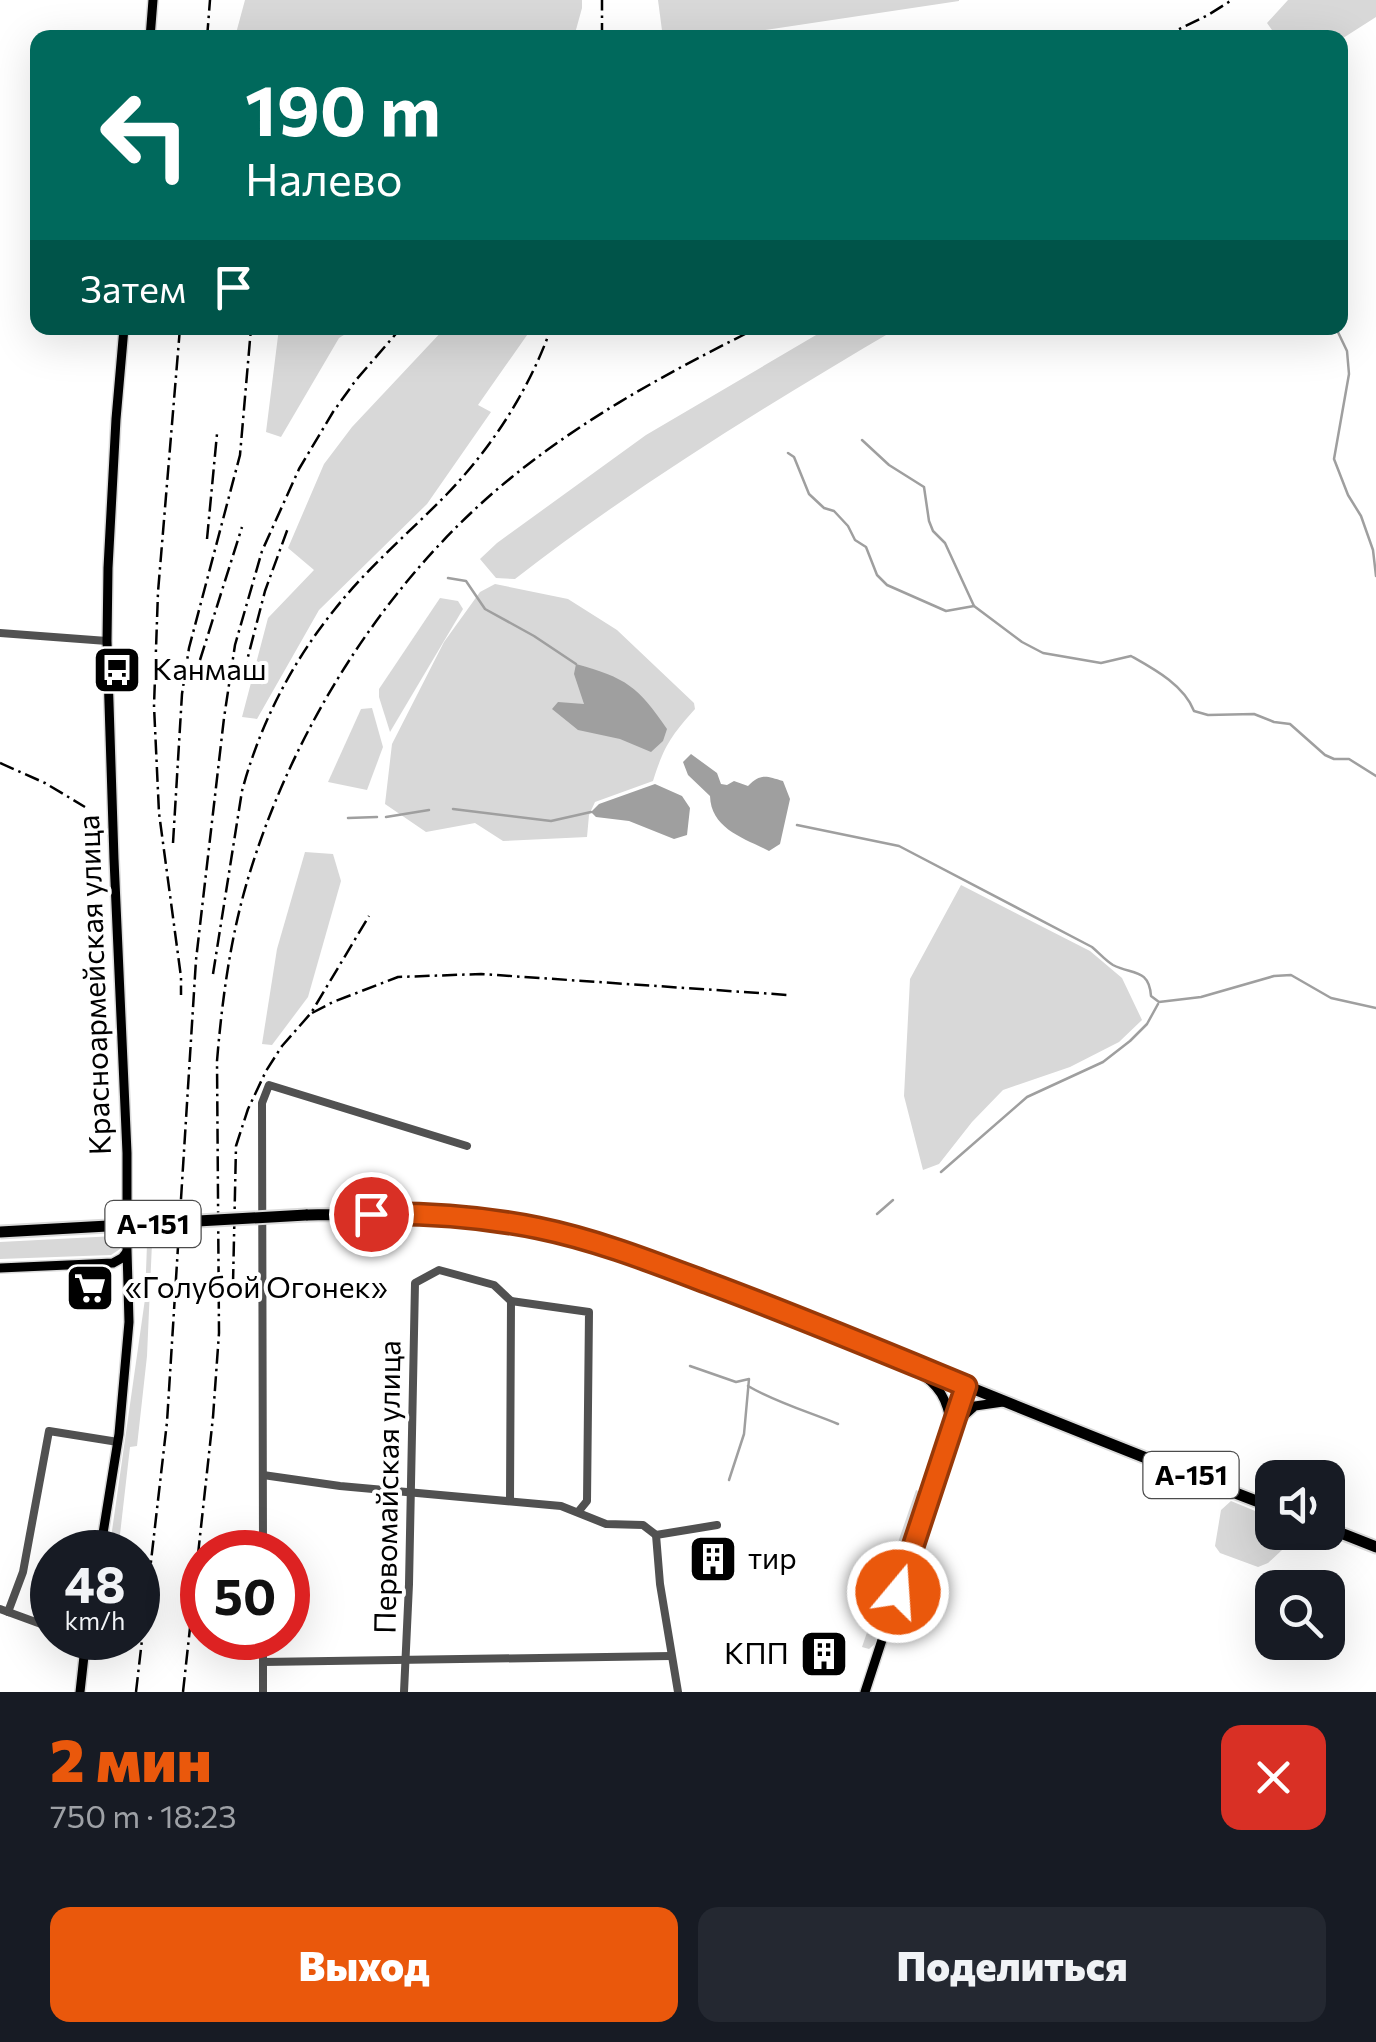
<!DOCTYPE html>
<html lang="ru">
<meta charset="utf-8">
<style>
:root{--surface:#171b24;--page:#242831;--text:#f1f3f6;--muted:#9ea1a6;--accent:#ea580c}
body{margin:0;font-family:Commissioner,sans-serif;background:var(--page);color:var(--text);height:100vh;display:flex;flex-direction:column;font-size:38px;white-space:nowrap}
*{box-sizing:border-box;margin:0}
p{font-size:32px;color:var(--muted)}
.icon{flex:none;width:55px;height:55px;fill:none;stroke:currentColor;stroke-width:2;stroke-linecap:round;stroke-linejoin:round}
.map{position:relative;height:1692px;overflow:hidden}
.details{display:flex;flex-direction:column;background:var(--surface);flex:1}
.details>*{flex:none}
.top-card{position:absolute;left:30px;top:30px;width:1318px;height:305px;border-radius:20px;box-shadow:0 10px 40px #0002;background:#00695c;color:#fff;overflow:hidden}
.fabs{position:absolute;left:1255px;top:1460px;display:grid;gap:20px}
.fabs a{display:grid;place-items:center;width:90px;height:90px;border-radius:20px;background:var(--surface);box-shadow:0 10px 40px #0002;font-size:50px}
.speed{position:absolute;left:30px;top:1530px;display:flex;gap:20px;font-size:50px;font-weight:700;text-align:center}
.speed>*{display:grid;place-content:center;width:130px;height:130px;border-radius:50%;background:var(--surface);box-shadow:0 10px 40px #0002;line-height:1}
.speed small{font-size:25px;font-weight:400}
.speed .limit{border:15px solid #d22;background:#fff;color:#111}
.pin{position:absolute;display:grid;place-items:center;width:85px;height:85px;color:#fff;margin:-42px;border:5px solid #fff;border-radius:50%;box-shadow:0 2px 10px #0007}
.me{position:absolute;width:110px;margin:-55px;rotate:18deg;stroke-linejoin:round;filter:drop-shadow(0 0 8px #0008)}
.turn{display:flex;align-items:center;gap:35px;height:210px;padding:0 50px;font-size:45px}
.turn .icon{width:130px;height:130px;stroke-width:2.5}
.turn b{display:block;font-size:70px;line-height:85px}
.then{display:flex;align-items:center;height:95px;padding:0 50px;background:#0003;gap:20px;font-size:38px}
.round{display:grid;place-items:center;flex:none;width:105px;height:105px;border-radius:20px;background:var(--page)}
.summary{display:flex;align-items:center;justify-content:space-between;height:170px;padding:0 50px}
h1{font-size:60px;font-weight:800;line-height:75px;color:var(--accent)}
.cta{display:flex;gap:20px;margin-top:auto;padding:20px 50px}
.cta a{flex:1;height:115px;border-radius:20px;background:var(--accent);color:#fff;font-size:40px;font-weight:800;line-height:115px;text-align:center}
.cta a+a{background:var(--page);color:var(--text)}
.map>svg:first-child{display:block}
</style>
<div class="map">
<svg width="1376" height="1692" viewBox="0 0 1376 1692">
<rect width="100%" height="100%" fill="#fff"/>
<!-- green -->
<g fill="#d8d8d8">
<polygon points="245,0 582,0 582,8 574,37 235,37"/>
<polygon points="658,0 959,0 959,1 718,37 663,38"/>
<polygon points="1288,0 1376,0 1376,17 1340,40 1340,38 1277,37 1267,23"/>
<polygon points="279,328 355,328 339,338 281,437 266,432"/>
<polygon points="445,328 532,328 478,405 491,412 427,504 319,610 257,719 242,717 268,618 314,570 288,548 324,464 352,427"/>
<path d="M 828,328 L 898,328 C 767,405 636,485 515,579 L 496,578 L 480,559 L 497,543 L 646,435 Z"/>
<path d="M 495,584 L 568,599 L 617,630 L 694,703 L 695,709 C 671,736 664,746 653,781 L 595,802 L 589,815 L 587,837 L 503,841 L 475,823 L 426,832 L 385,804 L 392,744 L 444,642 L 480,592 Z"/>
<polygon points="440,598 458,601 463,609 390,732 379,697 379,689"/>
<polygon points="372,708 383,747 367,790 328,782 361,709"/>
<polygon points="305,852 333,854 341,881 308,997 272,1045 262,1044 277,949"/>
<polygon points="961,885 1090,951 1122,978 1142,1020 1119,1042 1070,1067 1003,1090 972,1122 939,1164 923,1170 904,1096 910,979"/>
<polygon points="115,1236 120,1240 120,1249 111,1255 0,1259 0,1242"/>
<polygon points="152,1243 147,1356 137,1446 130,1447 118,1552 109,1552 145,1299 147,1244"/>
<polygon points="916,1490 925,1494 897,1583 892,1582 886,1598 891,1600 876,1643 869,1649 862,1647"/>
<polygon points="1231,1501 1272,1518 1272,1532 1298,1533 1298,1535 1268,1563 1258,1567 1220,1553 1215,1546 1221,1510"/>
</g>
<!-- water -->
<g fill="#9f9f9f">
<path d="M 576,664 C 626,678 638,686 667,729 L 663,741 L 651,752 L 620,739 L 578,730 L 552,709 L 558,702 L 584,704 L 574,674 Z"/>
<path d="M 691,754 L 717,773 L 721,784 L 727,785 L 734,781 L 748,786 C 761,773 766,776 783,781 L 790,799 L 780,844 L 769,851 C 744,838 711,829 710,796 L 688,775 L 683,762 Z"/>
<polygon points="655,784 682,796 690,808 687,835 674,839 629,821 596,817 591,812 599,804"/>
</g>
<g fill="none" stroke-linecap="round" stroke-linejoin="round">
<!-- stream -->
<g stroke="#9f9f9f" stroke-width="2.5">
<polyline points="1336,328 1347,351 1349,374 1334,459 1348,495 1361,516 1373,550 1376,576"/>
<path d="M 862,440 L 889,465 L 924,487 L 929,521 L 933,531 L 945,543 L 974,606 L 1022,642 L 1043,653 L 1101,663 L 1131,656 C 1154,669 1184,685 1194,711 L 1208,715 L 1254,714 L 1274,722 L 1290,724 L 1325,755 L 1334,759 L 1349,759 L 1376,776"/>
<polyline points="788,453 794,457 809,494 824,508 834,511 848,526 855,540 866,547 877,575 887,585 946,611 974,606"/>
<polyline points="448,578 466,581 485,609 534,636 576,664"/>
<polyline points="453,809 551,821 591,812"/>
<polyline points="386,817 429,810"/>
<polyline points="348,818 377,817"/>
<path d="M 797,825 L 899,846 L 1092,947 C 1099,953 1106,961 1113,965 C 1132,975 1149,968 1151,996 L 1159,1002 L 1201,997 L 1274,976 L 1291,975 L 1331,998 L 1376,1008"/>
<polyline points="941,1172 1027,1097 1103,1062 1130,1041 1147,1024 1158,1004"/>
<polyline points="877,1214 893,1200"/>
<polyline points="690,1366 736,1382 749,1379 744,1434 729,1480"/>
<path d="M 748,1386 C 775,1402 809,1412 838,1424"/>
</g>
<!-- major casing -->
<g stroke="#dbdbdb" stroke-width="12">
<g id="major">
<polyline points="150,38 153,0"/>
<polyline points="0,1268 113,1263 122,1258 126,1253"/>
<path d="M 916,1371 C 939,1384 948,1400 951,1426"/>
<polyline points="956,1423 975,1406 1003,1402"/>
<polyline points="100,1552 119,1434 129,1322 127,1250 127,1153 114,859 107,641 108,568 116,419 124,328"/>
<polyline points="80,1692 86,1638"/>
<polyline points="865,1692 965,1386"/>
</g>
</g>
<!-- highway casing -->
<g stroke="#dbdbdb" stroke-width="15">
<g id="highway">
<path d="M 306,1215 C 385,1214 463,1212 541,1229 C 646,1251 749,1298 848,1338 C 989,1395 1130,1453 1272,1507"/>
<polyline points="1328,1528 1376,1547"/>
</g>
</g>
<!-- minor -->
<g stroke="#515151" stroke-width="8">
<polyline points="0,633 107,641"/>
<polyline points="263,1475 340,1486 561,1506 606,1524 643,1525 656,1535"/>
<polyline points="510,1500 511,1301"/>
<polyline points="263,1552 262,1103 269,1085 467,1146"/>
<polyline points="0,1609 52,1628"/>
<polyline points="8,1612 23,1572 49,1431 118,1442"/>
<polyline points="263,1662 671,1656"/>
<polyline points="263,1692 263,1638"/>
<polyline points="404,1692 409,1584 415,1283 439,1270 494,1285 511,1301 589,1312 587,1501 578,1512"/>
<polyline points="678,1692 660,1584 656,1535 717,1525"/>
</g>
<!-- major -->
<use href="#major" stroke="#000" stroke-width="9"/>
<!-- highway -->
<use href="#highway" stroke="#000" stroke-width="11"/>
<!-- rail -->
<g stroke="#000" stroke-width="2.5" stroke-dasharray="15 5 2.5 5" stroke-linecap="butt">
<polyline points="207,38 210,0"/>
<polyline points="602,38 602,0"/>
<polyline points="1161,38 1208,15 1232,0"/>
<polyline points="180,328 158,592 154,706 159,813 181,977 181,995"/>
<polyline points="207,539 217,434"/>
<polyline points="200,660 242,527"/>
<polyline points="243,676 265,591 288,528"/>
<polyline points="0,763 45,783 85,807"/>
<polyline points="173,843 182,694 189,648 240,455 251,328"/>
<path d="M 213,974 L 242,791 C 260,724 292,662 335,609 C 368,567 410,532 447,494 C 493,446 529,390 551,328"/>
<polyline points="312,1013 333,1002 398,977 481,974 788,995"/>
<polyline points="233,1284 236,1146 248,1109 266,1071 282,1046 311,1013 369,916"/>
<polyline points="136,1692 167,1422 196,960 224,718 235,645 262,551 299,469 333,412 356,380 401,328"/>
<path d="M 183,1692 L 213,1417 L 219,1333 L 217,1061 C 222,1001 230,940 247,882 C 292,729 387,578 512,477 C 587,416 671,371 757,328"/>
</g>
<!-- highway-bridge casing -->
<g stroke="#dbdbdb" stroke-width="15" stroke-linecap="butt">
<polyline id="highway-bridge" points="0,1232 306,1215"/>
</g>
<!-- highway-bridge -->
<use href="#highway-bridge" stroke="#000" stroke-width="11"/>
</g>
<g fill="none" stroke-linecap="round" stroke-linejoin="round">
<!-- route casing -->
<g stroke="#983908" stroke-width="25">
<path id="route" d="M 371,1214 C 427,1213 483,1217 538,1228 C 597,1240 655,1263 711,1284 C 797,1316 881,1351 966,1386 L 898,1592"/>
</g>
<!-- route -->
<use href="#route" stroke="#ea580c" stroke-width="18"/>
</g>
<!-- icons -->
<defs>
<g id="bus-square" transform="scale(2.5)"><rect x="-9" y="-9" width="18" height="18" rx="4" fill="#000" stroke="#fff"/><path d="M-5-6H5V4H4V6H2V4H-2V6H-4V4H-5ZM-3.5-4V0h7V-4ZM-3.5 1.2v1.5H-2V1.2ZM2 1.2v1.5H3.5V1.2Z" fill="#fff"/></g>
<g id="supermarket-square" transform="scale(2.5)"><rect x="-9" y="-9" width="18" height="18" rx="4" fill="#000" stroke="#fff"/><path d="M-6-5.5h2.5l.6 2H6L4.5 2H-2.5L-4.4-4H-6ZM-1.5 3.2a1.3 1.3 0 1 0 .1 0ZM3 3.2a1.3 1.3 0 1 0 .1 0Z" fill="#fff"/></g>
<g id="building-square" transform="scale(2.5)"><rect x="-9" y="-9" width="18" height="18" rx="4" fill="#000" stroke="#fff"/><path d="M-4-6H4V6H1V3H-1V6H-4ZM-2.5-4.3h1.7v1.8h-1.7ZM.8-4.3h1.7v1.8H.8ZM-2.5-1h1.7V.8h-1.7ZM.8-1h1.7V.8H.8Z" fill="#fff"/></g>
</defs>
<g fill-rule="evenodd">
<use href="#bus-square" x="117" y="670"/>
<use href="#supermarket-square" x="90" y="1288"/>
<use href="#building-square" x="713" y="1559"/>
<use href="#building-square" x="824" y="1654"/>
</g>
<g text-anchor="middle" stroke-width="8" stroke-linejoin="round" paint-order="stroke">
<!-- shield labels -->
<g fill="#fff" stroke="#4c4c4c" stroke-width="2.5">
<rect x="105.5" y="1201" width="95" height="46" rx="8"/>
<rect x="1143.5" y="1452" width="95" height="46" rx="8"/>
</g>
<g font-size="28" font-weight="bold" fill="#000">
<text x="153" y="1234">А-151</text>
<text x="1191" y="1485">А-151</text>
</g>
<!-- poi labels -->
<g font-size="30" fill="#000" stroke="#fff" text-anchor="start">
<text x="152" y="680">Канмаш</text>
<text x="125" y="1298">«Голубой Огонек»</text>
<text x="748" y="1569">тир</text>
<text x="789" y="1664" text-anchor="end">КПП</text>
</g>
<!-- street labels -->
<g font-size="30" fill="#000" stroke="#fff">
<text transform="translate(95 985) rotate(-92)" y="10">Красноармейская улица</text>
<text transform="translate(388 1487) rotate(-89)" y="10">Первомайская улица</text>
</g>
</g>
</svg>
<div class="fabs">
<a><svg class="icon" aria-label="sound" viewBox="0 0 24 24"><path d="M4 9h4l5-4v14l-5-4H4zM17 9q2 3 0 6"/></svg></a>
<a><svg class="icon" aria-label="search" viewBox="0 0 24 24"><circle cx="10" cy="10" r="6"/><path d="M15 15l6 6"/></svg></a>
</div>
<div class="speed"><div>48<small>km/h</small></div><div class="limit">50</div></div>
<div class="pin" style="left:371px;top:1214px;background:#d93025"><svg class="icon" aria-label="arrive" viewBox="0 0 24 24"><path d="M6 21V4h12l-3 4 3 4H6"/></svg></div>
<svg class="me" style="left:898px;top:1592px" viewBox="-20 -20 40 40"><circle r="17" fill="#ea580c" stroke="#fff" stroke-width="3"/><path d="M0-11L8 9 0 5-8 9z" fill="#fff"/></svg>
<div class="top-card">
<div class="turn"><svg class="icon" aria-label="left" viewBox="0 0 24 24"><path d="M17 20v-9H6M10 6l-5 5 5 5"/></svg><div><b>190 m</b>Налево</div></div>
<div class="then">Затем<svg class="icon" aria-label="arrive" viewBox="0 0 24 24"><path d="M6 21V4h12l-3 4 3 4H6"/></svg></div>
</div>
</div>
<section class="details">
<div class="summary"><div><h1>2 мин</h1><p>750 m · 18:23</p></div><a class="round" style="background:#d93025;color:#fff"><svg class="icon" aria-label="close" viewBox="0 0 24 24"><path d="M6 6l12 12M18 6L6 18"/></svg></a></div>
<div class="cta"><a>Выход</a><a>Поделиться</a></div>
</section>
